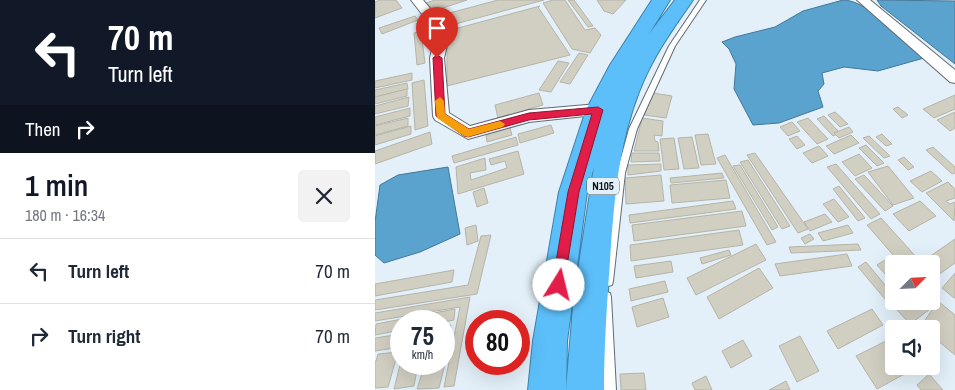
<!DOCTYPE html>
<meta charset="utf-8">
<style>
:root{--surface:#fff;--page:#f2f2f3;--text:#1f2937;--muted:#747a83;--line:#e0e1e3;--accent:#111827}
body{margin:0;font-family:"Archivo Narrow",sans-serif;background:var(--page);color:var(--text);height:100vh;display:flex;flex-direction:column;font-size:19px;white-space:nowrap}
*{box-sizing:border-box;margin:0}
p{font-size:16px;color:var(--muted)}
.icon{flex:none;width:28px;height:28px;fill:none;stroke:currentColor;stroke-width:2;stroke-linecap:round;stroke-linejoin:round}
.map{position:relative;flex:1;overflow:hidden}
.drawer{display:flex;flex-direction:column;background:var(--surface);width:375px}
.drawer>*{flex:none}
.guide{background:#111827;color:#fff;overflow:hidden}
.needle{width:32px;rotate:66deg}
.buttons{position:absolute;left:510px;top:255px;display:grid;gap:10px}
.buttons a{display:grid;place-items:center;width:55px;height:55px;border-radius:5px;background:var(--surface);box-shadow:0 5px 20px #0002;font-size:25px}
.speed{position:absolute;left:15px;top:310px;display:flex;gap:10px;font-size:25px;font-weight:700;text-align:center}
.speed>*{display:grid;place-content:center;width:65px;height:65px;border-radius:50%;background:var(--surface);box-shadow:0 5px 20px #0002;line-height:1}
.speed small{font-size:12px;font-weight:400}
.speed .limit{border:8px solid #d22;background:#fff;color:#111}
.pin{position:absolute;display:grid;place-items:center;width:42px;height:42px;color:#fff;margin:-51px -21px;border-radius:50% 50% 50% 0;rotate:-45deg;box-shadow:0 0 5px #0007}
.pin .icon{rotate:45deg}
.me{position:absolute;width:55px;margin:-28px;rotate:9deg;stroke-linejoin:round;filter:drop-shadow(0 0 4px #0008)}
.turn{display:flex;align-items:center;gap:18px;height:105px;padding:0 25px;font-size:22px}
.turn .icon{width:65px;height:65px;stroke-width:2.5}
.turn b{display:block;font-size:35px;line-height:42px}
.then{display:flex;align-items:center;height:48px;padding:0 25px;background:#0003;gap:10px;font-size:19px}
.round{display:grid;place-items:center;flex:none;width:52px;height:52px;border-radius:5px;background:var(--page)}
.overview{display:flex;align-items:center;justify-content:space-between;height:85px;padding:0 25px}
h1{font-size:30px;font-weight:600;line-height:38px;color:var(--accent)}
ul{padding:0;list-style:none}
li{display:flex;align-items:center;gap:15px;height:65px;padding:0 25px;border-top:1px solid var(--line)}
li div{flex:1}
li b{display:block;font-size:19px}
li em{font-style:normal}
main{display:flex;flex:1;min-height:0}
.map>svg:first-child{display:block}
</style>
<main>
<section class="drawer">
<div class="guide">
<div class="turn"><svg class="icon" aria-label="left" viewBox="0 0 24 24"><path d="M17 20v-9H6M10 6l-5 5 5 5"/></svg><div><b>70 m</b>Turn left</div></div>
<div class="then">Then<svg class="icon" aria-label="right" viewBox="0 0 24 24"><path d="M7 20v-9h11M14 6l5 5-5 5"/></svg></div>
</div>
<div class="overview"><div><h1>1 min</h1><p>180 m · 16:34</p></div><a class="round"><svg class="icon" aria-label="close" viewBox="0 0 24 24"><path d="M6 6l12 12M18 6L6 18"/></svg></a></div>
<ul>
<li><svg class="icon" aria-label="left" viewBox="0 0 24 24"><path d="M17 20v-9H6M10 6l-5 5 5 5"/></svg><div><b>Turn left</b></div><em>70 m</em></li>
<li><svg class="icon" aria-label="right" viewBox="0 0 24 24"><path d="M7 20v-9h11M14 6l5 5-5 5"/></svg><div><b>Turn right</b></div><em>70 m</em></li>
</ul>
</section>
<div class="map">
<svg width="580" height="390" viewBox="0 0 580 390">
<rect width="100%" height="100%" fill="#e3f0f9"/>
<!-- water -->
<g fill="#5ba3cf" stroke="#447797">
<path d="M 468,0 C 493,0 530,41 549,58 L 503,71 L 469,67 L 447,73 L 449,84 L 443,91 L 448,107 L 404,123 L 378,125 L 359,89 L 361,64 L 354,49 L 347,42 L 360,37 L 400,27 L 428,11 Z"/>
<polygon points="502,0 580,1 580,64 506,6"/>
<polygon points="73,167 85,234 45,252 9,263 0,255 0,222 5,185 23,175"/>
</g>
<!-- building -->
<g fill="#d1cfc2" stroke="#b6b4a7">
<polygon points="5,0 21,0 27,8 0,18 0,2"/>
<polygon points="60,0 92,0 56,12 51,3"/>
<polygon points="123,0 169,0 73,26 67,15"/>
<polygon points="178,0 190,0 210,30 220,28 226,35 215,53 197,49 168,3"/>
<polygon points="193,0 199,0 218,26 213,27"/>
<polygon points="222,0 251,0 238,14 229,11"/>
<polygon points="165,6 163,7 195,55 72,86 72,31"/>
<polygon points="40,16 43,20 7,34 4,28"/>
<polygon points="46,31 50,63 42,65 39,33"/>
<polygon points="204,53 213,55 195,84 185,82"/>
<polygon points="183,61 194,63 176,92 164,90"/>
<polygon points="37,73 37,80 0,88 0,81"/>
<polygon points="49,80 53,126 40,130 37,83"/>
<polygon points="32,83 33,89 0,97 0,90"/>
<polygon points="32,89 32,96 0,104 0,97"/>
<polygon points="164,93 168,105 123,118 120,105"/>
<polygon points="278,93 297,96 291,118 269,115"/>
<polygon points="580,95 580,109 559,118 548,109"/>
<polygon points="34,97 33,106 0,114 0,106"/>
<polygon points="523,107 533,115 527,118 518,109"/>
<polygon points="35,108 35,116 0,125 0,117"/>
<polygon points="460,112 473,124 465,127 453,115"/>
<polygon points="580,112 580,128 575,131 562,120"/>
<polygon points="449,116 465,133 458,136 442,119"/>
<polygon points="33,118 33,126 0,135 0,126"/>
<polygon points="267,118 288,121 287,136 279,135 280,141 283,142 284,151 259,151"/>
<polygon points="433,118 453,139 442,144 422,122"/>
<polygon points="417,122 425,131 413,136 405,127"/>
<polygon points="176,125 179,133 145,143 143,134"/>
<polygon points="36,126 36,134 0,145 0,136"/>
<polygon points="474,127 478,132 464,138 459,133"/>
<polygon points="135,128 137,135 112,142 111,135"/>
<polygon points="55,132 57,144 0,164 0,151"/>
<polygon points="333,134 341,164 326,165 320,135"/>
<polygon points="507,134 517,144 511,146 501,137"/>
<polygon points="476,135 484,143 459,154 451,146"/>
<polygon points="422,136 430,145 422,149 414,139"/>
<polygon points="494,136 515,156 509,158 488,138"/>
<polygon points="141,137 143,145 79,163 77,156"/>
<polygon points="317,137 324,168 309,169 303,138"/>
<polygon points="299,138 304,169 289,170 285,139"/>
<polygon points="491,145 509,163 502,166 484,148"/>
<polygon points="444,146 453,156 437,163 428,153"/>
<polygon points="558,147 580,167 580,173 577,174 551,150"/>
<polygon points="143,151 149,174 83,194 81,167 110,158 111,170 95,173 96,180 132,168 130,161 116,165 114,159"/>
<polygon points="257,153 284,153 285,161 256,162"/>
<polygon points="380,153 433,229 423,233 372,155"/>
<polygon points="484,154 497,168 480,176 467,162"/>
<polygon points="350,155 401,242 392,245 342,158"/>
<polygon points="529,157 539,167 533,170 523,160"/>
<polygon points="373,160 415,226 407,229 365,162"/>
<polygon points="286,164 286,171 253,175 253,165"/>
<polygon points="461,164 505,214 496,219 452,167"/>
<polygon points="365,165 403,227 397,230 358,166"/>
<polygon points="513,166 539,198 518,205 493,172"/>
<polygon points="556,171 567,181 547,192 535,181"/>
<polygon points="347,173 349,178 296,183 295,178"/>
<polygon points="286,175 289,201 251,204 250,178"/>
<polygon points="489,175 518,206 510,211 480,179"/>
<polygon points="351,180 355,198 297,203 295,185"/>
<polygon points="573,182 580,189 580,198 571,201 575,204 580,202 579,221 551,193"/>
<polygon points="464,186 490,218 483,221 458,189"/>
<polygon points="109,188 113,203 102,207 98,192"/>
<polygon points="459,199 474,217 463,222 448,204"/>
<polygon points="358,201 361,209 255,223 254,215"/>
<polygon points="545,201 561,216 534,231 518,214"/>
<polygon points="367,211 371,226 259,241 257,225"/>
<polygon points="450,214 457,222 435,231 429,222"/>
<polygon points="506,218 543,259 535,264 526,264 492,225"/>
<polygon points="101,225 103,241 92,245 90,228"/>
<polygon points="473,225 478,233 448,241 443,233"/>
<polygon points="364,230 368,245 256,261 255,245"/>
<polygon points="435,234 439,239 430,244 426,238"/>
<polygon points="116,235 102,294 0,310 0,300 93,285 106,236"/>
<polygon points="580,239 580,263 556,280 556,264 544,264"/>
<polygon points="381,244 391,260 321,295 312,278"/>
<polygon points="483,244 486,250 416,253 414,247"/>
<polygon points="354,250 356,255 327,264 325,258"/>
<polygon points="472,254 477,266 405,276 400,264"/>
<polygon points="513,258 519,264 519,284 502,265"/>
<polygon points="296,261 298,272 261,278 259,266"/>
<polygon points="491,262 519,296 519,301 522,301 515,305 483,267"/>
<polygon points="384,268 398,288 344,319 332,297"/>
<polygon points="79,270 77,282 0,296 0,284"/>
<polygon points="580,273 580,298 579,298 567,288"/>
<polygon points="290,281 293,292 256,301 254,289"/>
<polygon points="95,297 79,386 69,387 85,307 0,321 0,313"/>
<polygon points="288,298 294,317 262,327 257,307"/>
<polygon points="535,301 546,301 554,310 535,324 522,310"/>
<polygon points="563,301 580,315 580,355 556,335 556,329 549,329 546,326"/>
<polygon points="80,309 79,320 69,322 26,321 26,330 0,335 1,324"/>
<polygon points="497,309 508,325 463,349 452,331"/>
<polygon points="76,325 74,338 69,339 69,326"/>
<polygon points="26,334 26,347 0,351 0,338"/>
<polygon points="425,336 444,371 422,382 404,346"/>
<polygon points="519,337 519,366 544,366 502,389 481,356"/>
<polygon points="368,340 377,356 356,368 347,351"/>
<polygon points="69,344 75,344 64,388 42,389 50,364 69,364"/>
<polygon points="23,352 13,387 0,388 0,364 3,354"/>
<polygon points="26,361 26,364 43,364 39,386 19,389"/>
<polygon points="269,373 271,390 246,390 245,374"/>
<polygon points="554,374 568,390 546,390 542,385"/>
<polygon points="331,376 337,390 320,390 317,383"/>
<polygon points="411,381 415,390 394,390"/>
</g>
<g fill="none" stroke-linecap="round" stroke-linejoin="round">
<!-- lane casing -->
<g stroke="#5f6b72" stroke-width="2">
<g id="lane">
<polygon points="325,0 331,0 300,46 262,129 250,173 238,281 237,285 233,286 229,285 228,281 242,173 254,129 294,46"/>
<polygon points="231,292 235,293 236,297 241,390 229,390 226,297 227,293"/>
</g>
</g>
<!-- street casing -->
<g stroke="#5f6b72" stroke-width="2">
<g id="street">
<polygon points="36,0 48,0 75,32 69,58 74,113 95,126 154,110 223,104 229,106 231,110 229,114 154,122 93,139 60,120 58,116 55,58 61,32"/>
<polygon points="482,0 495,0 580,70 580,83 575,82"/>
</g>
</g>
<!-- highway casing -->
<g stroke="#4082aa" stroke-width="2">
<path id="highway" d="M 277,0 L 295,0 L 274,34 L 300,0 L 318,0 C 297,30 277,58 264,92 C 243,145 239,204 235,260 C 232,304 229,347 229,390 L 191,390 L 199,296 L 219,167 L 212,192 L 192,341 L 191,390 L 153,390 L 158,341 L 184,192 L 211,110 L 235,65 Z"/>
</g>
<!-- lane -->
<use href="#lane" fill="#fff" fill-rule="evenodd"/>
<!-- street -->
<use href="#street" fill="#fff" fill-rule="evenodd"/>
<!-- highway -->
<use href="#highway" fill="#5cbffa" fill-rule="evenodd"/>
</g>
<!-- route -->
<polygon fill="#e11d48" stroke="#92132f" points="62,55 67,58 70,114 94,129 154,113 223,107 228,110 204,192 188,290 184,292 179,290 177,285 193,192 217,114 154,120 93,137 89,136 61,116 58,58"/>
<!-- slow -->
<polygon fill="#f59e0b" points="65,97 69,101 70,114 94,129 125,121 130,124 128,127 93,137 89,136 62,118 60,101"/>
<g text-anchor="middle" stroke-width="4" stroke-linejoin="round" paint-order="stroke">
<!-- shield labels -->
<rect fill="#e3f0f9" stroke="#4d5459" stroke-width="1" x="212" y="177.5" width="32" height="17" rx="4"/>
<g font-size="11" font-weight="bold" fill="#0d1114">
<text x="228" y="190">N105</text>
</g>
</g>
</svg>
<div class="buttons">
<a><svg class="needle" viewBox="-14 -14 28 28"><path d="M0-13l5 13h-10z" fill="#e53935"/><path d="M0 13l5-13h-10z" fill="#747a83"/></svg></a>
<a><svg class="icon" aria-label="sound" viewBox="0 0 24 24"><path d="M4 9h4l5-4v14l-5-4H4zM17 9q2 3 0 6"/></svg></a>
</div>
<div class="speed"><div>75<small>km/h</small></div><div class="limit">80</div></div>
<div class="pin" style="left:62px;top:58px;background:#d93025"><svg class="icon" aria-label="arrive" viewBox="0 0 24 24"><path d="M6 21V4h12l-3 4 3 4H6"/></svg></div>
<svg class="me" style="left:184px;top:285px" viewBox="-20 -20 40 40"><circle r="19" fill="#fff"/><path d="M0-13L10 11 0 6-10 11z" fill="#e11d48"/></svg>
</div>
</main>
